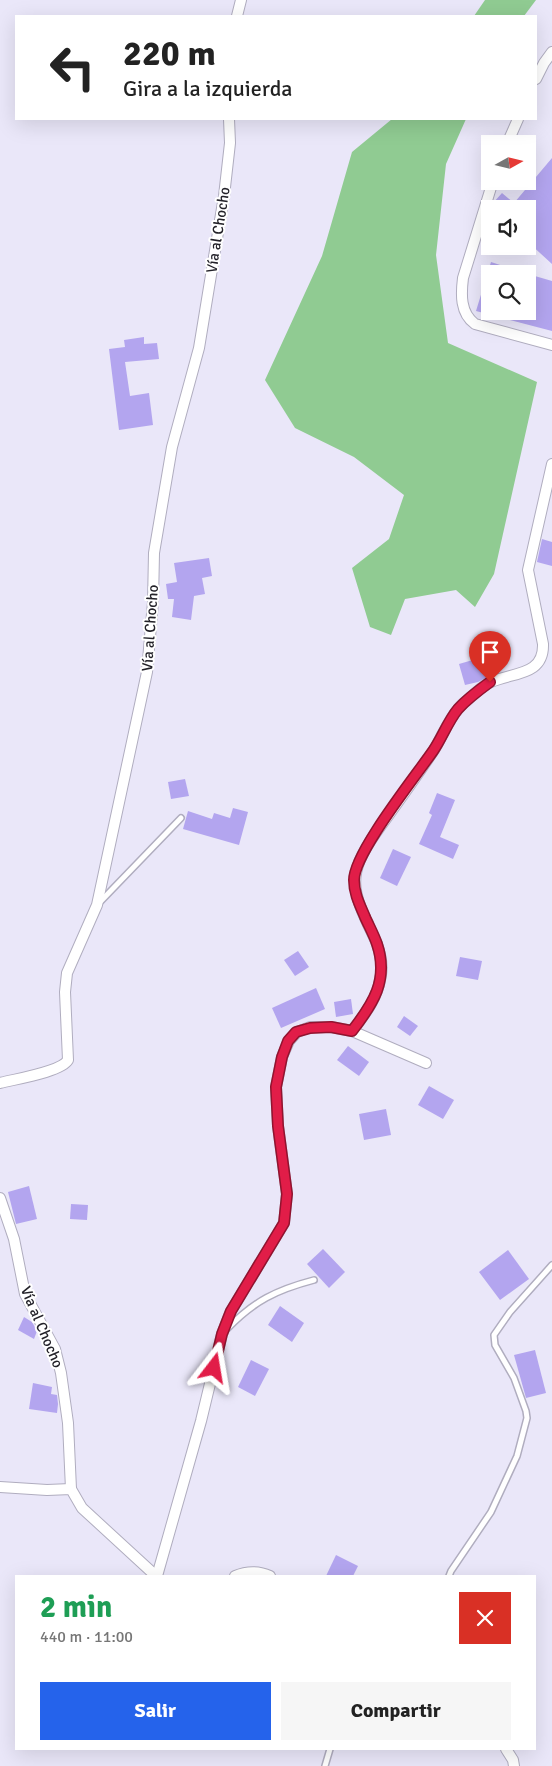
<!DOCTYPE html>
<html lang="es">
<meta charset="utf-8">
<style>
:root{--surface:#fff;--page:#f6f6f6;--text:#222;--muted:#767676;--accent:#2563eb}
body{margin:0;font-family:Signika,sans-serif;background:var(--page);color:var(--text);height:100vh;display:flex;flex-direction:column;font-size:19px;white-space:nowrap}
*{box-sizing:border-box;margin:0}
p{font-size:16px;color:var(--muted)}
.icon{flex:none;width:28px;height:28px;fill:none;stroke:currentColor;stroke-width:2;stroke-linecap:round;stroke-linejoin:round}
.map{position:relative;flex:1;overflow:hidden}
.drawer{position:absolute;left:15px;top:1575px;width:521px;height:175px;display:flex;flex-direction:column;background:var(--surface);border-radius:0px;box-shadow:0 5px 20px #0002}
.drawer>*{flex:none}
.guide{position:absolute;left:15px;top:15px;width:522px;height:105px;border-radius:0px;box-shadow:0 5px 20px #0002;background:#fff;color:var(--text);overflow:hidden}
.needle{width:32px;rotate:82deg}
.controls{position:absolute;left:481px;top:135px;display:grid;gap:10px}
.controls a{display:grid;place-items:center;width:55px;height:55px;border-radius:0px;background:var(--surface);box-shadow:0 5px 20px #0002;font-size:25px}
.pin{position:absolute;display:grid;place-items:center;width:42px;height:42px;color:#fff;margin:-51px -21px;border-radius:50% 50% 50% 0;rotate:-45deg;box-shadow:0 0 5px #0007}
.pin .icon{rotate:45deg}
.me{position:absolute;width:55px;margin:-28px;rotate:14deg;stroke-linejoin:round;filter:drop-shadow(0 0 4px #0008)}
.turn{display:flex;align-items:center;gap:18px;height:105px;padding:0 25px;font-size:22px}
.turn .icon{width:65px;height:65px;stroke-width:2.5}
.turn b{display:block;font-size:35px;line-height:42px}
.round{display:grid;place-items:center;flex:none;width:52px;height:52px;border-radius:0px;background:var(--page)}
.headline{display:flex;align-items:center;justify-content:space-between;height:85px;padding:0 25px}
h1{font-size:30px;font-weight:800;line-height:38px;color:#1e9e55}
.cta{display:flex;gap:10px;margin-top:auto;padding:10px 25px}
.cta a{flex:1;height:58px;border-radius:0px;background:var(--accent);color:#fff;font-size:20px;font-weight:800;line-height:58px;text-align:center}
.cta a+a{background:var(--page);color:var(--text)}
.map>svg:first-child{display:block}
</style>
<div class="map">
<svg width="552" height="1766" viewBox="0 0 552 1766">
<rect width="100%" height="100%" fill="#eae7f9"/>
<!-- green -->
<g fill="#90cb92">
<polygon points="485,0 536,0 524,16 474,16"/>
<polygon points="392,119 466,119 446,164 436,255 448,343 537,382 494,574 475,607 456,590 405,599 391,635 370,627 352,568 389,539 404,495 354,457 295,428 265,380 322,256 352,152"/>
</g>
<!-- building -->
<g fill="#b3a5ef">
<polygon points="552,158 552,264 528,242 528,209 492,209 493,203 502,193 514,203"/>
<polygon points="491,262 521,272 521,274 490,274 490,311 528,311 528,274 552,281 552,331 476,311"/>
<polygon points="144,337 144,344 157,343 159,359 125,362 130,396 149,393 153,425 119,430 109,349 125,347 124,340"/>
<polygon points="542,539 552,542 552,566 537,562"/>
<polygon points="209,558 212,576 202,578 205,594 194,596 191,620 172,617 174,599 168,599 166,584 177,582 174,563"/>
<polygon points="490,655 496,673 478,682 465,685 459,664"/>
<polygon points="185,779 189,796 171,799 168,782"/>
<polygon points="437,793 455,800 440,837 459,845 453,859 419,844 432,815 429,813"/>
<polygon points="233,808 248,812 239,845 183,829 188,811 212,819 214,813 230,818"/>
<polygon points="393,849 411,857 397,886 380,878"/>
<polygon points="298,951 309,967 295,976 284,960"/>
<polygon points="460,957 482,961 478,980 456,976"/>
<polygon points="316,988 325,1009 281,1028 272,1008"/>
<polygon points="351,999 353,1014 336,1017 334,1002"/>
<polygon points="404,1016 418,1026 410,1036 397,1027"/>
<polygon points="348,1046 369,1062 359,1076 337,1060"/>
<polygon points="429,1086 454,1100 443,1119 418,1105"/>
<polygon points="386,1109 391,1135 364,1140 359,1114"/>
<polygon points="29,1186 37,1219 16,1224 8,1192"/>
<polygon points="71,1204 88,1205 87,1220 70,1219"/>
<polygon points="323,1249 345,1272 329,1288 307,1264"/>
<polygon points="508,1250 529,1279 500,1300 479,1272"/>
<polygon points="280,1306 304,1323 292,1342 268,1325"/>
<polygon points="24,1317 32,1322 37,1331 34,1339 18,1330"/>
<polygon points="535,1350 546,1393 526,1398 514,1355"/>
<polygon points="251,1360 269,1369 255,1396 238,1387"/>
<polygon points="33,1383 52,1387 51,1394 57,1395 58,1404 57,1413 29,1409"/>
<polygon points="336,1555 358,1566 353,1576 326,1576"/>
</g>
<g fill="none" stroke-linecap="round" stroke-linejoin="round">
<!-- service casing -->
<g stroke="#b0adbf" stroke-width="8">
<g id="service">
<polyline points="100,902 181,818"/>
<path d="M 227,1329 C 254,1301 276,1290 314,1280"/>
<polyline points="449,1576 451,1571 491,1512 517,1456 527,1418 526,1411 514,1378 495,1345 494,1335 510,1312 552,1265"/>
<polyline points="325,1766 330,1749"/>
</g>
</g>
<!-- minor casing -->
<g stroke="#b0adbf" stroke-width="12">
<g id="minor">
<polyline points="237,16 241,0"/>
<polyline points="536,79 544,63 552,52"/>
<polyline points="507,144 518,119"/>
<path d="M 493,181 L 463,278 C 461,294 460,313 475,324 L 552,345"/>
<polyline points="352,1031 426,1063"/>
<path d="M 0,1083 C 15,1079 61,1072 68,1060 L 65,992 L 67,973 L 97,905 L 147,672 L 153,602 L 154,553 L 172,447 L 199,348 L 224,196 L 230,143 L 229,119"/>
<polyline points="0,1198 14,1239 25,1294 55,1349 61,1373 68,1423 71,1489"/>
<polyline points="0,1487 47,1490 71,1489 82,1508 156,1576"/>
<path d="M 157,1576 L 201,1421 L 222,1334 L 231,1311 L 284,1223 L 287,1194 L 278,1126 L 276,1087 L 282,1057 L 289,1041 L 297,1032 L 310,1027 L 331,1027 L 352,1031 C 366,1013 378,997 381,975 C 383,962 379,946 373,935 C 352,891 346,876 375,834 C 395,806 415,779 434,750 C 442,737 448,720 459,708 C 463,703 468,700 473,695 C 479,690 484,685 491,682 C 513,672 544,676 543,644 L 528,570 L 552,464"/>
<path d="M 235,1576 C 247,1571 259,1571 270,1576"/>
<polyline points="506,1749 513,1760 514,1766"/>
</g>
</g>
<!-- service -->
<use href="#service" stroke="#fff" stroke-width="5"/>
<!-- minor -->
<use href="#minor" stroke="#fff" stroke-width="10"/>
</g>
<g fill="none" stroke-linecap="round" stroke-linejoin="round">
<!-- route casing -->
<g stroke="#92132f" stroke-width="12">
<path id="route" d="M 214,1368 L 222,1334 L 231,1311 L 284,1223 L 287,1194 L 278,1126 L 276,1087 L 282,1057 L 288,1041 L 296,1032 L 310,1028 L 331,1027 L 352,1031 C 373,1004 389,980 377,944 C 374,935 369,926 365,917 C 360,905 354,894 354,880 C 354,853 415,777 433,751 C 442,738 448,721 458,709 C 467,699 479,690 490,682"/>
</g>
<!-- route -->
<use href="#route" stroke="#e11d48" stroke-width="9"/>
</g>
<g text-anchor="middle" stroke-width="4" stroke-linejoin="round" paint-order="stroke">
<!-- street labels -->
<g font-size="15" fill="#232229" stroke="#fff">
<text transform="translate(218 230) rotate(-81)" y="5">Vía al Chocho</text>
<text transform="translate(150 628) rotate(-86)" y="5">Vía al Chocho</text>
<text transform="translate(42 1327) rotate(67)" y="5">Vía al Chocho</text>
</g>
</g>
</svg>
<div class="controls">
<a><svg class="needle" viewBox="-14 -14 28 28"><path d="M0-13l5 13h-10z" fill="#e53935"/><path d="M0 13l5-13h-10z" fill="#767676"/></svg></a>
<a><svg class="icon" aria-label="sound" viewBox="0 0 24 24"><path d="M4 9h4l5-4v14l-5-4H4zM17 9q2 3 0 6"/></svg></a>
<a><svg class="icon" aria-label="search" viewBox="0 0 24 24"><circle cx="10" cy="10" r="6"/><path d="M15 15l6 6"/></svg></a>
</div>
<div class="pin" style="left:490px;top:682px;background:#d93025"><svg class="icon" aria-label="arrive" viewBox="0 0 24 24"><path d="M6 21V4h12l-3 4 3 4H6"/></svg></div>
<svg class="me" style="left:214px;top:1368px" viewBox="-20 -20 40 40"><path d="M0-17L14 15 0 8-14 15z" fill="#e11d48" stroke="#fff" stroke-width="4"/></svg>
<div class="guide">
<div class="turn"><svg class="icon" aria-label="left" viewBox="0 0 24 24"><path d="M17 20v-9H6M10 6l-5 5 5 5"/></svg><div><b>220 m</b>Gira a la izquierda</div></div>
</div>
<section class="drawer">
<div class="headline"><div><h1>2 min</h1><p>440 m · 11:00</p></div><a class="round" style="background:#d93025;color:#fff"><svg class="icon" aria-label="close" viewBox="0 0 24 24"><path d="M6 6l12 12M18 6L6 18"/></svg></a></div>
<div class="cta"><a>Salir</a><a>Compartir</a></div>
</section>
</div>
